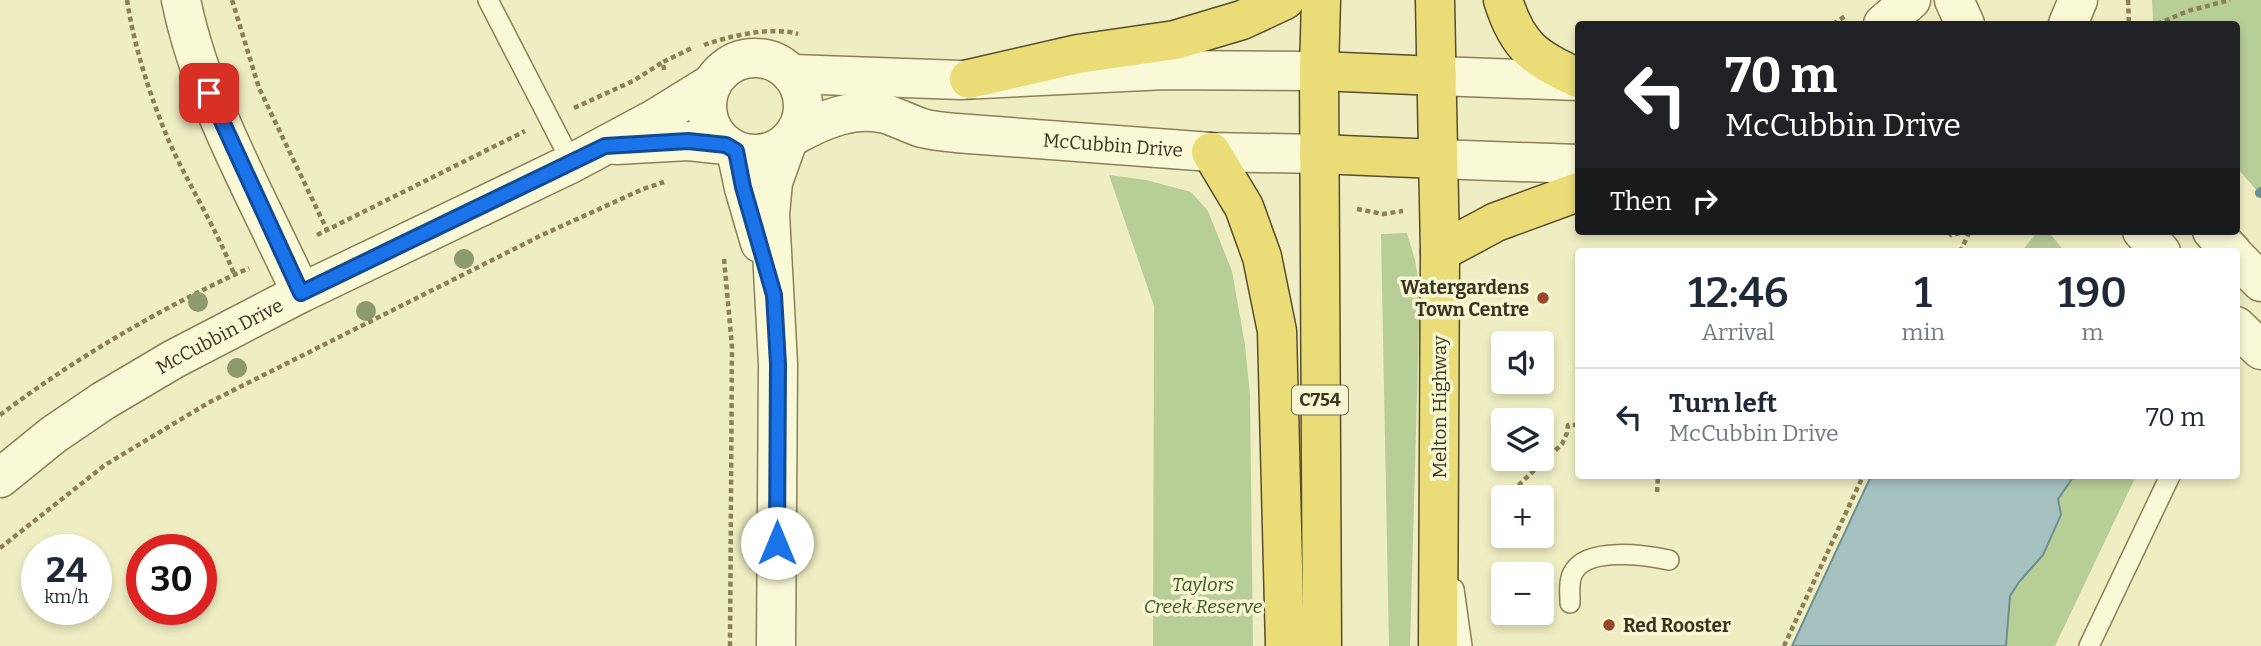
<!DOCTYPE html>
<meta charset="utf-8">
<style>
:root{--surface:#fff;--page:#f2f2f3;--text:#1f2937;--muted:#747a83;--line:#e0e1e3}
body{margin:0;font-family:Bitter,serif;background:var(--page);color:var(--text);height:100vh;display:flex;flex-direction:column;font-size:26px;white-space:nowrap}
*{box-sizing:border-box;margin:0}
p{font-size:23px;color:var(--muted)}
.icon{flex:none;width:38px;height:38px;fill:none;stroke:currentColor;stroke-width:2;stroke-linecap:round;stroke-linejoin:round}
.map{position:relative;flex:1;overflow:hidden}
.panel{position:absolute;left:1575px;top:248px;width:665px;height:231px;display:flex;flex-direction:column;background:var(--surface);border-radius:7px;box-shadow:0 4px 10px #0003}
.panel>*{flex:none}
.banner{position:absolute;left:1575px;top:21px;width:665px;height:214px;border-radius:7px;box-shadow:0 4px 10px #0003;background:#202124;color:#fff;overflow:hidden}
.controls{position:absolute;left:1491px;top:331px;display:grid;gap:14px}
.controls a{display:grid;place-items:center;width:63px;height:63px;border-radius:7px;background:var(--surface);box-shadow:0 4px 10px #0003;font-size:35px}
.speed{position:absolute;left:21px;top:534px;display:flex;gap:14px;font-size:35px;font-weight:700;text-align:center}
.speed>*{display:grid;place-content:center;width:91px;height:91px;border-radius:50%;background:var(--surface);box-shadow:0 4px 10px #0003;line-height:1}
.speed small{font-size:18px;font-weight:400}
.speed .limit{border:10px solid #d22;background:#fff;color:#111}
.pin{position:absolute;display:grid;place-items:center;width:60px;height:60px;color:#fff;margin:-30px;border-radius:14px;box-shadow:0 4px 10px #0006}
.me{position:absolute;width:77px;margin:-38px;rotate:0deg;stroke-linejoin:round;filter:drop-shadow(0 0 5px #0008)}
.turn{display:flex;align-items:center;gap:24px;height:147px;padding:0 35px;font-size:32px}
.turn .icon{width:91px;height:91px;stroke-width:2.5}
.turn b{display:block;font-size:49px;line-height:60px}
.then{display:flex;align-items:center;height:66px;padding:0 35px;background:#0003;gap:14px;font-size:26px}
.eta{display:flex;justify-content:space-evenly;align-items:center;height:119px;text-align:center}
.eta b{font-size:42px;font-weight:600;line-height:49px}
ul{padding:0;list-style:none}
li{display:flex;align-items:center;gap:21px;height:98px;padding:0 35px;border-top:2px solid var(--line)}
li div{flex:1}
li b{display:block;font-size:26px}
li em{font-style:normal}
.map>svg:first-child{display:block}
</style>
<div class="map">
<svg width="2261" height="646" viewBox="0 0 2261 646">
<rect width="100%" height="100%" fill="#efeec3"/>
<!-- green -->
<g fill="#b8ce97">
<polygon points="2152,0 2261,0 2261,195 2237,168 2236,24 2153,24"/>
<polygon points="1109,175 1146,180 1191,192 1208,211 1232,271 1245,345 1250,395 1253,646 1153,646 1154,306"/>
<polygon points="2038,231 2048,231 2065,252 2021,252"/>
<polygon points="1407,233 1415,260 1420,290 1410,646 1389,646 1381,234"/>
<polygon points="2074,476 2136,476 2055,646 2006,646 2010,596 2019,582 2043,555 2061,515 2058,499"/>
</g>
<!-- water -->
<polygon fill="#a5c2c1" stroke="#6c9091" stroke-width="2" points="1871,476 2074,476 2058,499 2061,515 2043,555 2019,582 2010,596 2006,646 1792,646"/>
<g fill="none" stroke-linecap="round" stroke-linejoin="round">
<!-- stream -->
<polyline stroke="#6c9091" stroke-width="10" points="2260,193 2261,192"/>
<!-- service casing -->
<g stroke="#8a8159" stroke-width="22">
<g id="service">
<polyline points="488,0 572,163"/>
<polyline points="1454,589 1462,646"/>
<path d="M 1570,603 C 1570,593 1568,580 1574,571 C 1589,547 1645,555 1669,560"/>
<polyline points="2089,646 2170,476"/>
</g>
</g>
<!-- minor casing -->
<g stroke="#8a8159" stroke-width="41">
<g id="minor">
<path d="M 181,0 C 202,103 258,198 301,293"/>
<polyline points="1954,0 1965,24"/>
<polyline points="1883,24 1911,0"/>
<polyline points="2068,24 2078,0"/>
<polyline points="1437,76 1578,81"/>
<polyline points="736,151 744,188 760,243"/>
<polyline points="1437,159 1578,164"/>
<polyline points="2142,231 2161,252"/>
<polyline points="2212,231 2232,252"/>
<polyline points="2236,257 2261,282"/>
<polyline points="2236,326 2261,350"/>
<polyline points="776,646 778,364 770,214 773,182 787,143"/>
</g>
</g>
<!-- tertiary casing -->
<g stroke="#8a8159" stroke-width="41">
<g id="tertiary">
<circle cx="755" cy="106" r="48"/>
<polyline points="792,74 961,80 1165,70 1319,71"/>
<path id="s1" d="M 795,135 C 822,120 854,106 886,114 C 898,118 910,124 922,128 C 933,131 945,132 956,133 L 1211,152 L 1319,154"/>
<polyline points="616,145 688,141 726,145"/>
<path id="s2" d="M 0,478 L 53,435 L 103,401 L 174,359 L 301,293 L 572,163 L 656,118 L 711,84"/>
</g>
</g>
<!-- trunk casing -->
<g stroke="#584d2e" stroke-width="41">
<g id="trunk">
<polyline points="1321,0 1319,71 1322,646"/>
<polyline points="1435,0 1440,252 1438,646"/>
<path d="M 1503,0 C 1518,48 1534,57 1578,78"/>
<polyline points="1319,71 1437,76"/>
<polyline points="969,79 1078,54 1175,40 1242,20 1285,0"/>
<polyline points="1211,152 1244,207 1262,257 1277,331 1285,646"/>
<polyline points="1319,154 1437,159"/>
<polyline points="1440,252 1496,222 1578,192"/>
</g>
</g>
<!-- path -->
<g stroke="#8a8159" stroke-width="4.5" stroke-dasharray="5 3.5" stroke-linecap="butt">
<path d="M 127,0 C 134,46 150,96 168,139 C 188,185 216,227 234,274"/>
<polyline points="232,0 259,88 327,230"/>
<polyline points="2128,0 2129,24"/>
<polyline points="1833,24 1847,15"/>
<polyline points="2157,24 2188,11 2230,0"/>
<path d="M 704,45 C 729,36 772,26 798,34"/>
<polyline points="664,70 663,62 692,48"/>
<polyline points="574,108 633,81 663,62"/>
<polyline points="1357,209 1383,214 1403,211"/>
<polyline points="1949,231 1951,235 1970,231"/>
<polyline points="317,235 525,131"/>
<polyline points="1960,252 1970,231"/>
<polyline points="724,259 732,347 730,646"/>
<path d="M 0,415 C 77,357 161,308 249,268"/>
<polyline points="1657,492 1658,476"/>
<polyline points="1506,497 1562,444 1567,433 1568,425 1578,425"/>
<polyline points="1495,498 1503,498"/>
<polyline points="0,548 105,465 208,403 540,236 643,189 664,182"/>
<polyline points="1784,646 1863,476"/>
</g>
<!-- service -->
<use href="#service" stroke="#faf9d7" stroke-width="19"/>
<!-- minor -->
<use href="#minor" stroke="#faf9d7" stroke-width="38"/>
<!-- tertiary -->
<use href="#tertiary" stroke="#faf9d7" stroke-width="38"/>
<!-- trunk -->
<use href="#trunk" stroke="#eadc76" stroke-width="38"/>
</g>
<!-- trees -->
<g fill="#8d9a6c">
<circle cx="464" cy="259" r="10"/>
<circle cx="198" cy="302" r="10"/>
<circle cx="366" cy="311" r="10"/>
<circle cx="237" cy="368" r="10"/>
</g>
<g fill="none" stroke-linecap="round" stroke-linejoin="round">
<!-- route casing -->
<g stroke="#114b97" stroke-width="18">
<polyline id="route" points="209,93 301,293 605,146 688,141 726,145 736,151 743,187 774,295 778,364 777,543"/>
</g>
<!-- route -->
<use href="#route" stroke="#1a73e8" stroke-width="12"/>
</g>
<!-- markers -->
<g fill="#9b4628" stroke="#f6f6d3" stroke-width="2.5">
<circle cx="1543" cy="298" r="7"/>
<circle cx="1609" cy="625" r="7"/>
</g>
<g text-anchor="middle" stroke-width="7" stroke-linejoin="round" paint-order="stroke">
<!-- shield labels -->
<rect fill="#f6f6d3" stroke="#726e54" stroke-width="2" x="1292" y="385.5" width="56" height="29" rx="5"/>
<g font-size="18" font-weight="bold" fill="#3a331e">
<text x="1320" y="406">C754</text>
</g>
<!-- street labels -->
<g font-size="19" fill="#3a331e" stroke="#f6f6d3">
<text dy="7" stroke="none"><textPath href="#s1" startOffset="326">McCubbin Drive</textPath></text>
<text dy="7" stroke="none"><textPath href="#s2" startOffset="262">McCubbin Drive</textPath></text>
<text transform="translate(1439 407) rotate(-90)" y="7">Melton Highway</text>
</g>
<!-- poi labels -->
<g font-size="19" font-weight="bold" fill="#3a331e" stroke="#f6f6d3" text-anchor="end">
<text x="1529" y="294">Watergardens<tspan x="1529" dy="22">Town Centre</tspan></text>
<text x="1623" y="632" text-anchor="start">Red Rooster</text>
</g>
<!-- park labels -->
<g font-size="19" font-style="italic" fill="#3c5624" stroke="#f6f6d3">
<text x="1203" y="591">Taylors<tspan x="1203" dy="22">Creek Reserve</tspan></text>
</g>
</g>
</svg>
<div class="controls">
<a><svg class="icon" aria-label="sound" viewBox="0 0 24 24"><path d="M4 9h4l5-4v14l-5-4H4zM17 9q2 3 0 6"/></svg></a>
<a><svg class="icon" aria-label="layers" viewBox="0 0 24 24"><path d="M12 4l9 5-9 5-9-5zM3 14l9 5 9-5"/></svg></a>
<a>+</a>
<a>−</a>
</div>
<div class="speed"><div>24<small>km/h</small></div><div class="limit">30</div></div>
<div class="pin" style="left:209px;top:93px;background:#d93025"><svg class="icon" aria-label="arrive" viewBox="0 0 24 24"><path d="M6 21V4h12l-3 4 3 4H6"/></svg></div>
<svg class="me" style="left:777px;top:543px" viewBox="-20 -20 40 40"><circle r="19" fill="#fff"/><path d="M0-13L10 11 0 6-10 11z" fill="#1a73e8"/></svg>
<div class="banner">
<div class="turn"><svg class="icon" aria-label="left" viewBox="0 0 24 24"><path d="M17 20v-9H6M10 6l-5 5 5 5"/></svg><div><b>70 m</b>McCubbin Drive</div></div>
<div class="then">Then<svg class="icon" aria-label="right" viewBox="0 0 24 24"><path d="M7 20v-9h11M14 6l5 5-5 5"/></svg></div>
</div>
<section class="panel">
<div class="eta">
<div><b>12:46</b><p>Arrival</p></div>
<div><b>1</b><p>min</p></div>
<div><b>190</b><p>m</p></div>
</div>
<ul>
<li><svg class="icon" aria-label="left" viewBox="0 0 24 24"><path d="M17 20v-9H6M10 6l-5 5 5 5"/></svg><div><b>Turn left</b><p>McCubbin Drive</p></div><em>70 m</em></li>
</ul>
</section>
</div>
